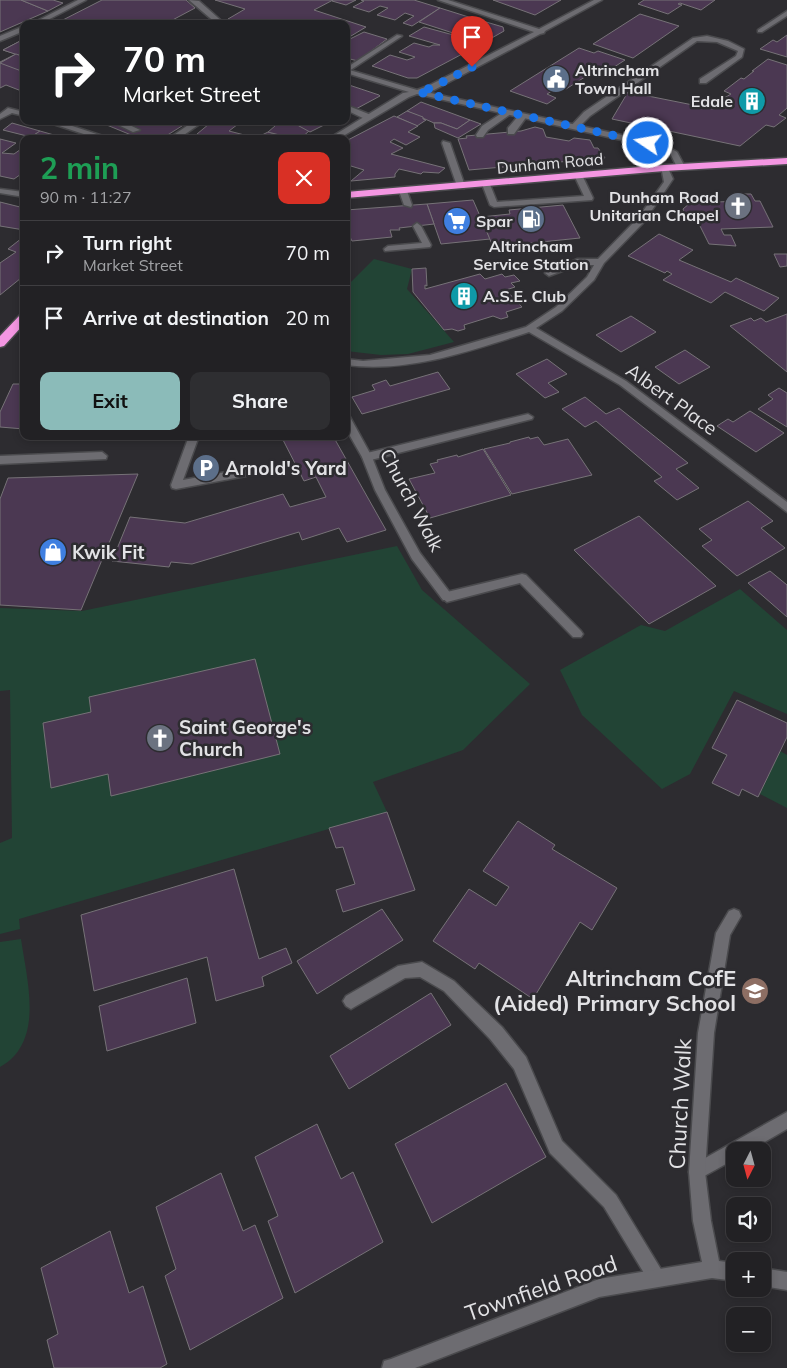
<!DOCTYPE html>
<meta charset="utf-8">
<style>
:root{--surface:#222124;--page:#2e2e31;--text:#f1f3f6;--muted:#a2a3a6;--line:#3f3e41;--accent:#8bbbb9}
body{margin:0;font-family:Mulish,sans-serif;background:var(--page);color:var(--text);height:100vh;display:flex;flex-direction:column;font-size:19px;white-space:nowrap}
*{box-sizing:border-box;margin:0}
p{font-size:16px;color:var(--muted)}
.icon{flex:none;width:28px;height:28px;fill:none;stroke:currentColor;stroke-width:2;stroke-linecap:round;stroke-linejoin:round}
.map{position:relative;flex:1;overflow:hidden}
.side{position:absolute;left:20px;top:135px;width:330px;height:305px;display:flex;flex-direction:column;background:var(--surface);border-radius:10px;box-shadow:0 2px 8px #0003,0 0 0 1px var(--line)}
.side>*{flex:none}
.guide{position:absolute;left:20px;top:20px;width:330px;height:105px;border-radius:10px;box-shadow:0 2px 8px #0003,0 0 0 1px var(--line);background:#202124;color:#fff;overflow:hidden}
.needle{width:32px;rotate:186deg}
.buttons{position:absolute;left:726px;top:1142px;display:grid;gap:10px}
.buttons a{display:grid;place-items:center;width:45px;height:45px;border-radius:10px;background:var(--surface);box-shadow:0 2px 8px #0003,0 0 0 1px var(--line);font-size:25px}
.pin{position:absolute;display:grid;place-items:center;width:42px;height:42px;color:#fff;margin:-51px -21px;border-radius:50% 50% 50% 0;rotate:-45deg;box-shadow:0 0 5px #0007}
.pin .icon{rotate:45deg}
.me{position:absolute;width:55px;margin:-28px;rotate:282deg;stroke-linejoin:round;filter:drop-shadow(0 0 4px #0008)}
.turn{display:flex;align-items:center;gap:18px;height:105px;padding:0 20px;font-size:22px}
.turn .icon{width:65px;height:65px;stroke-width:2.5}
.turn b{display:block;font-size:35px;line-height:42px}
.round{display:grid;place-items:center;flex:none;width:52px;height:52px;border-radius:10px;background:var(--page)}
.head{display:flex;align-items:center;justify-content:space-between;height:85px;padding:0 20px}
h1{font-size:30px;font-weight:700;line-height:38px;color:#1e9e55}
.button{display:flex;gap:10px;margin-top:auto;padding:10px 20px}
.button a{flex:1;height:58px;border-radius:10px;background:var(--accent);color:#111;font-size:20px;font-weight:700;line-height:58px;text-align:center}
.button a+a{background:var(--page);color:var(--text)}
ul{padding:0;list-style:none}
li{display:flex;align-items:center;gap:15px;height:65px;padding:0 20px;border-top:1px solid var(--line)}
li div{flex:1}
li b{display:block;font-size:19px}
li em{font-style:normal}
.map>svg:first-child{display:block}
</style>
<div class="map">
<svg width="787" height="1368" viewBox="0 0 787 1368">
<rect width="100%" height="100%" fill="#2d2c30"/>
<!-- green -->
<g fill="#224435">
<polygon points="374,259 412,269 407,289 454,342 408,354 381,355 346,351 346,287"/>
<polygon points="397,546 422,590 530,684 463,750 373,782 387,812 19,919 20,929 0,934 0,843 12,838 10,690 0,691 0,608 82,611"/>
<polygon points="740,589 787,630 787,714 734,691 690,774 662,789 582,715 560,670 641,625 665,631"/>
<polygon points="780,751 787,755 787,808 760,794"/>
<path d="M 21,939 C 27,981 45,1042 0,1067 L 0,942 Z"/>
</g>
<!-- building -->
<g fill="#4b3852" stroke="#767277">
<polygon points="0,0 21,0 48,11 0,32"/>
<polygon points="21,0 53,0 63,3 48,11"/>
<polygon points="102,0 186,0 195,8 165,24 55,24"/>
<polygon points="215,0 333,0 314,10 366,27 346,39 346,24 244,24 228,19 245,9"/>
<polygon points="333,0 356,0 346,5 332,1"/>
<polygon points="361,0 414,0 440,8 412,26 403,23 414,16 405,13 395,20 377,15 388,8 380,6 369,12 353,7 364,1"/>
<polygon points="493,0 561,0 535,15"/>
<polygon points="644,0 715,0 701,10 680,3 678,4 682,5 668,14 638,4"/>
<polygon points="440,8 475,19 476,19 453,33 419,22"/>
<polygon points="640,14 679,26 633,58 593,44"/>
<polygon points="476,19 503,27 504,31 483,43 453,33"/>
<polygon points="424,27 483,43 417,78 408,78 372,66 390,55 407,60 413,58 415,57 399,52 414,43 429,47 433,45 440,45 409,36"/>
<polygon points="364,32 387,39 358,61 346,58 346,41"/>
<polygon points="787,35 787,57 760,49 773,40 777,42"/>
<polygon points="24,39 24,92 6,85 0,88 0,62 16,54 3,50"/>
<polygon points="24,39 24,57 3,50"/>
<polygon points="579,48 594,53 598,51 625,60 608,71 599,68 566,89 559,87 547,94 556,98 547,104 510,91"/>
<polygon points="16,54 24,57 24,72 0,63"/>
<polygon points="768,59 787,65 787,108 779,115 786,118 774,127 766,125 740,146 612,119 628,92 713,109 715,108 709,106 724,96 726,97 731,94 724,91 741,78 744,79 754,71 752,71"/>
<polygon points="346,84 379,95 380,96 354,110 346,106"/>
<polygon points="421,102 470,120 457,129 441,123 434,123 407,111"/>
<polygon points="407,111 423,117 423,119 426,120 417,126 397,117"/>
<polygon points="394,116 418,126 408,132 420,137 406,145 394,139 390,142 403,148 391,154 445,168 439,173 423,172 421,174 399,169 395,174 395,177 351,181 364,170 351,166 346,170 346,141"/>
<polygon points="470,120 481,124 458,138 435,128 434,123 441,123 457,129"/>
<polygon points="97,121 190,121 161,139 141,139"/>
<polygon points="207,121 242,121 229,131 256,138 268,132 295,139 207,139 208,137 197,134 209,124 204,123"/>
<polygon points="260,121 290,121 309,131 300,139 295,139 268,132 275,126"/>
<polygon points="290,121 332,121 310,132"/>
<polygon points="12,123 40,131 31,137 3,130"/>
<polygon points="535,127 543,129 546,137 569,141 574,138 590,140 594,148 598,148 605,158 469,170 458,139 467,138 466,136 521,131"/>
<polygon points="40,131 68,139 31,137"/>
<polygon points="0,139 16,143 2,153 14,154 24,147 24,172 14,179 0,176"/>
<polygon points="740,194 751,194 755,201 760,201 773,227 721,229 724,235 731,235 736,246 709,244 698,222 686,217 683,209 690,203 743,201"/>
<polygon points="473,200 490,239 441,244 427,204"/>
<polygon points="0,202 24,208 24,230 0,226"/>
<polygon points="427,204 434,224 399,228 400,230 390,230 392,237 352,241 348,233 346,234 346,210"/>
<polygon points="563,205 580,238 493,247 481,217 510,214 509,210"/>
<polygon points="659,234 693,250 679,260 731,282 736,278 779,298 764,311 725,292 711,303 663,280 672,274 667,271 665,273 628,256"/>
<polygon points="22,238 24,238 24,278 21,278 0,295 0,263 16,252 8,249"/>
<polygon points="774,254 787,254 787,266 780,267"/>
<polygon points="426,268 427,286 425,285 425,289 480,274 485,279 502,274 505,277 514,275 520,281 511,283 515,287 506,290 522,307 506,312 508,317 501,319 493,316 464,325 465,329 458,331 452,329 444,330 413,292 412,269"/>
<polygon points="787,314 787,372 730,326 751,318 754,321 761,318 766,322"/>
<polygon points="631,316 656,332 621,352 596,335"/>
<polygon points="685,350 710,367 679,384 655,367"/>
<polygon points="547,359 567,374 548,383 559,392 545,398 516,374"/>
<polygon points="438,372 450,389 362,414 352,397 375,390 372,385 386,380 390,386"/>
<polygon points="13,384 22,384 21,387 24,388 24,429 0,427 0,412"/>
<polygon points="779,388 787,393 787,427 758,409 773,399 768,395"/>
<polygon points="585,397 606,414 619,408 688,463 676,469 699,488 677,500 654,481 662,477 596,421 585,427 562,409"/>
<polygon points="750,411 784,433 756,452 717,426 728,419 733,422"/>
<polygon points="281,436 333,436 386,530 347,542 339,528 302,540 299,532 192,564 171,562 169,567 112,561 130,517 185,523 283,494 290,507 326,497 316,477 304,481"/>
<polygon points="529,437 530,439 538,437 544,445 568,439 592,475 512,494 484,449 510,443 510,442"/>
<polygon points="483,449 511,495 430,518 409,479 435,473 430,464 438,462 437,460 457,455 458,457"/>
<polygon points="138,474 81,610 0,605 0,499 8,478"/>
<polygon points="748,501 773,521 761,528 785,548 737,576 702,546 712,540 699,529"/>
<polygon points="639,516 716,586 649,624 574,550"/>
<polygon points="770,571 787,585 787,617 748,583"/>
<polygon points="255,659 280,754 111,796 108,774 51,788 43,723 91,712 89,697"/>
<polygon points="737,700 787,723 787,737 758,797 742,789 739,796 712,783 727,755 712,748"/>
<polygon points="387,812 415,890 343,912 336,890 355,884 343,847 336,848 329,828"/>
<polygon points="518,821 555,845 552,849 617,888 592,930 580,922 533,999 479,963 475,969 433,941 469,889 496,906 509,887 483,871"/>
<polygon points="234,869 259,959 286,948 292,963 262,977 264,986 216,1001 207,957 94,991 81,915"/>
<polygon points="382,909 403,940 317,994 297,961"/>
<polygon points="187,978 196,1023 107,1051 99,1006"/>
<polygon points="431,993 451,1025 349,1089 330,1056"/>
<polygon points="506,1083 546,1157 432,1223 395,1144"/>
<polygon points="317,1124 341,1179 353,1172 383,1242 295,1293 268,1221 278,1216 255,1157"/>
<polygon points="221,1173 243,1231 255,1225 283,1298 190,1350 165,1276 176,1269 156,1207"/>
<polygon points="110,1231 129,1293 143,1286 167,1364 160,1368 54,1368 47,1340 58,1334 41,1268"/>
</g>
<g fill="none" stroke-linecap="round" stroke-linejoin="round">
<!-- lane casing -->
<g stroke="#4a4a4d" stroke-width="3">
<g id="lane">
<polygon points="787,11 787,16 762,32 758,32 758,30"/>
<polygon points="397,35 402,36 346,73 346,68"/>
<polygon points="707,36 728,41 744,49 742,57 706,83 700,83 700,79 736,56 738,51 717,42 697,41 590,116 577,129 570,127 584,112 693,38"/>
<polygon points="346,105 371,115 372,117 365,119 346,110"/>
<polygon points="505,111 512,113 488,130 483,137 477,137 476,135 482,126"/>
<polygon points="520,114 527,116 514,134 508,134 508,128"/>
<polygon points="110,121 121,121 140,130 133,132"/>
<polygon points="194,121 204,121 178,139 168,139"/>
<polygon points="443,141 450,143 465,186 464,188 457,186 442,143"/>
<polygon points="575,173 582,175 593,198 592,200 494,207 490,205 482,184 489,182 497,202 584,196 574,175"/>
<polygon points="400,189 407,191 412,205 411,207 404,205 399,191"/>
<polygon points="417,223 421,226 431,245 430,247 385,251 384,249 388,246 422,243 413,226"/>
<polygon points="577,259 600,259 604,262 600,265 578,265 549,276 545,273"/>
<polygon points="528,414 533,417 532,419 367,461 362,457 367,453"/>
<polygon points="102,452 107,456 106,459 0,464 0,456"/>
<polygon points="522,574 526,575 581,631 583,634 581,637 573,637 520,583 447,602 441,597 447,592"/>
<polygon points="422,962 454,981 502,1027 526,1057 562,1141 616,1195 662,1271 665,1277 662,1283 656,1286 650,1283 604,1207 550,1153 514,1069 490,1039 444,991 420,977 405,978 356,1006 351,1009 346,1006 343,1001 346,996 398,966"/>
<polygon points="787,1112 787,1129 749,1151 735,1151 735,1159 697,1180 691,1178 689,1172 691,1166"/>
</g>
</g>
<!-- street casing -->
<g stroke="#4a4a4d" stroke-width="3">
<g id="street">
<polygon points="78,0 86,0 40,24 31,24"/>
<polygon points="189,0 199,1 225,24 217,24"/>
<polygon points="438,0 448,0 539,29 594,0 602,0 545,31 544,33 540,34 434,90 426,92 663,144 677,152 685,167 678,169 671,155 657,148 417,94 409,97 338,139 328,139 403,93 409,92 346,73 346,69 417,90 428,86 534,32"/>
<polygon points="24,26 24,31 0,41 0,36"/>
<polygon points="8,108 24,112 24,116 12,113 0,119 0,114"/>
<polygon points="44,121 57,121 112,139 99,139"/>
<path d="M 661,166 L 667,166 L 673,179 L 644,222 L 604,263 L 594,280 L 562,311 L 536,328 L 626,381 L 787,502 L 787,512 L 620,385 L 529,332 C 470,351 409,373 346,365 L 346,359 L 363,361 L 430,355 L 526,327 L 556,307 L 587,277 L 597,260 L 638,218 L 664,182 Z"/>
<polygon points="0,189 24,192 24,197 0,193"/>
<polygon points="346,416 350,417 372,457 385,490 420,553 451,594 453,597 451,600 443,600 412,559 375,490 362,457 346,429"/>
<polygon points="189,436 199,436 183,480 242,469 246,470 247,473 246,476 176,489 172,488 171,485"/>
<polygon points="734,909 739,911 741,916 730,935 714,1033 705,1172 711,1221 719,1261 735,1263 735,1281 712,1278 599,1297 415,1368 382,1368 384,1361 391,1359 599,1279 702,1262 693,1221 689,1172 698,1033 716,933 729,911"/>
<polygon points="762,1268 787,1272 787,1290 762,1286"/>
</g>
</g>
<!-- highway casing -->
<g stroke="#4a4a4d" stroke-width="3">
<g id="highway">
<polygon points="787,158 787,164 664,171 346,198 346,192 664,165"/>
<polygon points="24,314 24,324 4,346 0,347 0,336 20,315"/>
</g>
</g>
<!-- lane -->
<use href="#lane" fill="#6d6c71" fill-rule="evenodd"/>
<!-- street -->
<use href="#street" fill="#6d6c71" fill-rule="evenodd"/>
<!-- highway -->
<use href="#highway" fill="#f496e2" fill-rule="evenodd"/>
</g>
<g fill="none" stroke-linecap="round" stroke-linejoin="round">
<!-- route -->
<polyline stroke="#1a73e8" stroke-width="9" stroke-dasharray="0 16.2" points="472,67 431,88 418,92 648,143"/>
</g>
<!-- icons -->
<defs>
<g id="civic-disc" transform="scale(1.4375)"><circle r="9.5" fill="#5c6f8a" stroke="#2d2c30"/><path d="M-.6-6.5H3V-4.5H.6V-3L4-1V1h2V6H-6V1h2V-1L-.6-3ZM-1.2 2.5V6h2.4V2.5Z" fill="#fff"/></g>
<g id="building-disc" transform="scale(1.4375)"><circle r="9.5" fill="#0f9aa8" stroke="#2d2c30"/><path d="M-4-6H4V6H1V3H-1V6H-4ZM-2.5-4.3h1.7v1.8h-1.7ZM.8-4.3h1.7v1.8H.8ZM-2.5-1h1.7V.8h-1.7ZM.8-1h1.7V.8H.8Z" fill="#fff"/></g>
<g id="church-disc" transform="scale(1.4375)"><circle r="9.5" fill="#6b7280" stroke="#2d2c30"/><path d="M-1.2-6h2.4v3.5h3.3v2.4h-3.3V6h-2.4V-.1h-3.3v-2.4h3.3Z" fill="#fff"/></g>
<g id="fuel-disc" transform="scale(1.4375)"><circle r="9.5" fill="#5c6f8a" stroke="#2d2c30"/><path d="M-5.5-6h7V0h2V4h1.3V-2.5L3-4.5l.8-.8L6-3V5H2.5V1h-1V6h-7ZM-4.2-4.7v3.2H.2V-4.7Z" fill="#fff"/></g>
<g id="supermarket-disc" transform="scale(1.4375)"><circle r="9.5" fill="#3f7fe0" stroke="#2d2c30"/><path d="M-6-5.5h2.5l.6 2H6L4.5 2H-2.5L-4.4-4H-6ZM-1.5 3.2a1.3 1.3 0 1 0 .1 0ZM3 3.2a1.3 1.3 0 1 0 .1 0Z" fill="#fff"/></g>
<g id="parking-disc" transform="scale(1.4375)"><circle r="9.5" fill="#5c6f8a" stroke="#2d2c30"/><path d="M-3.5-5.5H1a3.5 3.5 0 0 1 0 7H-1V5.5H-3.5ZM-1-3.4V-.6H.8a1.4 1.4 0 0 0 0-2.8Z" fill="#fff"/></g>
<g id="shop-disc" transform="scale(1.4375)"><circle r="9.5" fill="#3f7fe0" stroke="#2d2c30"/><path d="M-5-2.5h2.3a2.7 3.5 0 0 1 5.4 0H5L5.5 6h-11ZM-1.5-2.5h3a1.5 2.3 0 0 0-3 0Z" fill="#fff"/></g>
<g id="school-disc" transform="scale(1.4375)"><circle r="9.5" fill="#8d6e63" stroke="#2d2c30"/><path d="M0-5L7-2L0 1L-7-2ZM-4 1L0 2.5L4 1V4Q0 6-4 4Z" fill="#fff"/></g>
</defs>
<g fill-rule="evenodd">
<use href="#civic-disc" x="556" y="79"/>
<use href="#building-disc" x="752" y="101"/>
<use href="#church-disc" x="738" y="206"/>
<use href="#fuel-disc" x="531" y="219"/>
<use href="#supermarket-disc" x="457" y="221"/>
<use href="#building-disc" x="464" y="296"/>
<use href="#parking-disc" x="206" y="468"/>
<use href="#shop-disc" x="53" y="552"/>
<use href="#church-disc" x="160" y="738"/>
<use href="#school-disc" x="755" y="991"/>
</g>
<g text-anchor="middle" stroke-width="5" stroke-linejoin="round" paint-order="stroke">
<!-- far-poi labels -->
<g font-size="16" font-weight="bold" fill="#e2e2e5" stroke="#2d2c30" text-anchor="start">
<text x="575" y="76">Altrincham<tspan x="575" dy="18">Town Hall</tspan></text>
<text x="733" y="107" text-anchor="end">Edale</text>
<text x="719" y="203" text-anchor="end">Dunham Road<tspan x="719" dy="18">Unitarian Chapel</tspan></text>
<text x="476" y="227">Spar</text>
<text x="531" y="252" text-anchor="middle">Altrincham<tspan x="531" dy="18">Service Station</tspan></text>
<text x="483" y="302">A.S.E. Club</text>
</g>
<!-- far-street labels -->
<g font-size="16" fill="#e2e2e5" stroke="#2d2c30">
<text transform="translate(550 163) rotate(-5)" y="6">Dunham Road</text>
</g>
<!-- street labels -->
<g font-size="19" fill="#e2e2e5" stroke="#2d2c30">
<text transform="translate(672 399) rotate(36)" y="7">Albert Place</text>
<text transform="translate(412 500) rotate(62)" y="7">Church Walk</text>
</g>
<!-- poi labels -->
<g font-size="19" font-weight="bold" fill="#e2e2e5" stroke="#2d2c30" text-anchor="start">
<text x="225" y="475">Arnold's Yard</text>
<text x="72" y="559">Kwik Fit</text>
<text x="179" y="734">Saint George's<tspan x="179" dy="22">Church</tspan></text>
</g>
<!-- near-poi labels -->
<g font-size="22" font-weight="bold" fill="#e2e2e5" stroke="#2d2c30" text-anchor="end">
<text x="736" y="986">Altrincham CofE<tspan x="736" dy="25">(Aided) Primary School</tspan></text>
</g>
<!-- near-street labels -->
<g font-size="22" fill="#e2e2e5" stroke="#2d2c30">
<text transform="translate(680 1104) rotate(-87)" y="8">Church Walk</text>
<text transform="translate(541 1288) rotate(-19)" y="8">Townfield Road</text>
</g>
</g>
</svg>
<div class="buttons">
<a><svg class="needle" viewBox="-14 -14 28 28"><path d="M0-13l5 13h-10z" fill="#e53935"/><path d="M0 13l5-13h-10z" fill="#a2a3a6"/></svg></a>
<a><svg class="icon" aria-label="sound" viewBox="0 0 24 24"><path d="M4 9h4l5-4v14l-5-4H4zM17 9q2 3 0 6"/></svg></a>
<a>+</a>
<a>−</a>
</div>
<div class="pin" style="left:472px;top:67px;background:#d93025"><svg class="icon" aria-label="arrive" viewBox="0 0 24 24"><path d="M6 21V4h12l-3 4 3 4H6"/></svg></div>
<svg class="me" style="left:648px;top:143px" viewBox="-20 -20 40 40"><circle r="17" fill="#1a73e8" stroke="#fff" stroke-width="3"/><path d="M0-11L8 9 0 5-8 9z" fill="#fff"/></svg>
<div class="guide">
<div class="turn"><svg class="icon" aria-label="right" viewBox="0 0 24 24"><path d="M7 20v-9h11M14 6l5 5-5 5"/></svg><div><b>70 m</b>Market Street</div></div>
</div>
<section class="side">
<div class="head"><div><h1>2 min</h1><p>90 m · 11:27</p></div><a class="round" style="background:#d93025;color:#fff"><svg class="icon" aria-label="close" viewBox="0 0 24 24"><path d="M6 6l12 12M18 6L6 18"/></svg></a></div>
<ul>
<li><svg class="icon" aria-label="right" viewBox="0 0 24 24"><path d="M7 20v-9h11M14 6l5 5-5 5"/></svg><div><b>Turn right</b><p>Market Street</p></div><em>70 m</em></li>
<li><svg class="icon" aria-label="arrive" viewBox="0 0 24 24"><path d="M6 21V4h12l-3 4 3 4H6"/></svg><div><b>Arrive at destination</b></div><em>20 m</em></li>
</ul>
<div class="button"><a>Exit</a><a>Share</a></div>
</section>
</div>
